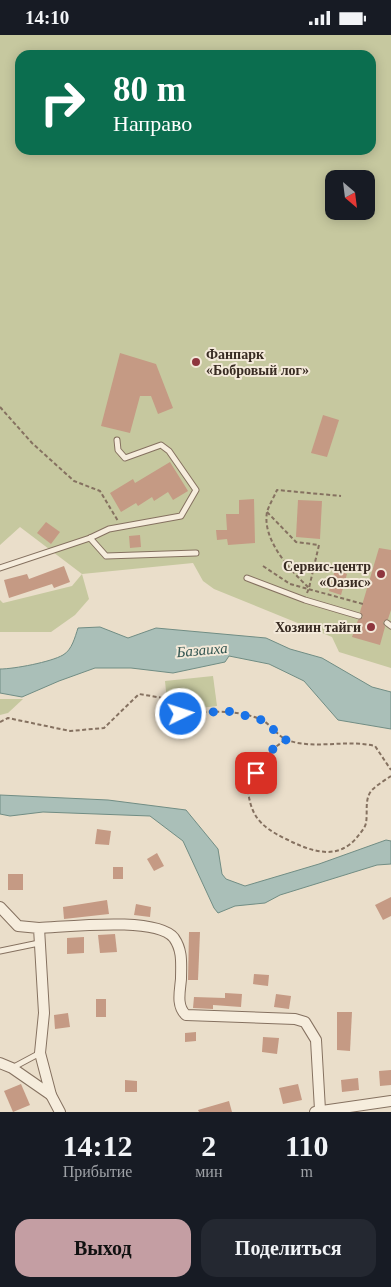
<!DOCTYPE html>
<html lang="ru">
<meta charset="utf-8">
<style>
:root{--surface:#171b24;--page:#242831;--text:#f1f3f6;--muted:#9ea1a6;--accent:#c49ea3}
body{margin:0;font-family:Georgia,serif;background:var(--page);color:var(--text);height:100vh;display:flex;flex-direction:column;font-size:19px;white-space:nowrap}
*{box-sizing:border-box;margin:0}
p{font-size:16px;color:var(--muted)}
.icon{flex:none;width:28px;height:28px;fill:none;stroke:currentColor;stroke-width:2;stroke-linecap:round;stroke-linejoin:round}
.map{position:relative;height:1077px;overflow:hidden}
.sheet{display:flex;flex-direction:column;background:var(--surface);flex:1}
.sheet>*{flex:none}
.guide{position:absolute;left:15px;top:15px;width:361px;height:105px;border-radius:15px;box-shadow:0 2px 12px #0003;background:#0b6e4f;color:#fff;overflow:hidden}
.needle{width:32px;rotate:152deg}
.fabs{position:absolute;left:325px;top:135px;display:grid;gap:10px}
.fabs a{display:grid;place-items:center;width:50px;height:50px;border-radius:10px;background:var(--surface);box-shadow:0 2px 12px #0003;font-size:25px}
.pin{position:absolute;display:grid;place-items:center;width:42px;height:42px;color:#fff;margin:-21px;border-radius:10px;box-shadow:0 2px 8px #0006}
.me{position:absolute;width:55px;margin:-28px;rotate:86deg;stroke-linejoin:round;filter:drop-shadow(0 0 4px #0008)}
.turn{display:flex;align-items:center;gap:18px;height:105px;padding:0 15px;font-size:22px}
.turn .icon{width:65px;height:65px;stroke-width:2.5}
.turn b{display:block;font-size:35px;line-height:42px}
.eta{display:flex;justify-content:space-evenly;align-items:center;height:85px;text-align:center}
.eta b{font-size:30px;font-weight:600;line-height:35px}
.button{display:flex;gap:10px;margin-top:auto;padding:10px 15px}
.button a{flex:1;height:58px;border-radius:15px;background:var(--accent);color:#111;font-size:20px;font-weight:600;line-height:58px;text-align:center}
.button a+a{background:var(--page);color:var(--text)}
.status{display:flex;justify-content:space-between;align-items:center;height:35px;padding:0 25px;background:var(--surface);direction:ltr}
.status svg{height:14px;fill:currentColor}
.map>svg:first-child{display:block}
</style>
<div class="status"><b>14:10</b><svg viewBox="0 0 49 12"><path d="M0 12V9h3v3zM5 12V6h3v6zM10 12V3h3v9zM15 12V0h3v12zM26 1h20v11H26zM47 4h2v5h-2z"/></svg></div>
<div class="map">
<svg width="391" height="1077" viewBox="0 0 391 1077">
<rect width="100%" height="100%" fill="#eadeca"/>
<!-- green -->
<g fill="#c6c89f" fill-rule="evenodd">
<path d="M 0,0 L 391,0 L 391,633 L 339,617 L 332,602 L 214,554 L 203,546 L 193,528 L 82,539 L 89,564 L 75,580 L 51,597 L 0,597 L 0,565 L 3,568 L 72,551 L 82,539 L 20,492 L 0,510 ZM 20,20 L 371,20 L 371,115 L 20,115 ZM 334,144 L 366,144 L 366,176 L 334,176 Z"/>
<polygon points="213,641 217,671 168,677 165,646"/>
<polygon points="0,664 23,664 8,678 0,680"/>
</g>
<!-- water -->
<g fill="#aabfb8" stroke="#718d84">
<path d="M 100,592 L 128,603 L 156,593 L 266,603 L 290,614 L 322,623 L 372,652 L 391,657 L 391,694 L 338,685 L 304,646 L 269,629 L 229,621 L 225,627 L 173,638 L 131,633 L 95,633 L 59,646 L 22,662 L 0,658 L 0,634 C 14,634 51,627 63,620 C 72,615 75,602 78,593 Z"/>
<polygon points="0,760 108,765 186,775 218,814 222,839 226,844 245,851 319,829 386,805 391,806 391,829 377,830 280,860 265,868 235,871 218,878 214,873 183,806 150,781 43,777 10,781 0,779"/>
</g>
<!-- building -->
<g fill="#c59a84">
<polygon points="120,318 156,329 173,373 158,379 151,361 140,361 130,398 101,391"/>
<polygon points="323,380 339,385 327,422 311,418"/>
<polygon points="170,427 188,456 173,465 168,457 154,466 152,462 138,471 136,468 121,477 110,458 133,444 135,448"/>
<polygon points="254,464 255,508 228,510 227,504 217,505 216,495 227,495 226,479 239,479 239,465"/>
<polygon points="298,465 322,466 320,504 296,502"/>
<polygon points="46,487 60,497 51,509 37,498"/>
<polygon points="140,500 141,512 130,513 129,501"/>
<polygon points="379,513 391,515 391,575 388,584 383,587 385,592 380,610 352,602 358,585 363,582 360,577"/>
<polygon points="64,531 70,547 54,553 52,549 9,563 4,545 27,539 29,544"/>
<polygon points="335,535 347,539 341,560 329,556"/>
<polygon points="97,794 111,796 109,810 95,809"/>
<polygon points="157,818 164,831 154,836 147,824"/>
<rect x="113" y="832" width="10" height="12"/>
<rect x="8" y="839" width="15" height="16"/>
<polygon points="391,862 391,881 383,885 375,870"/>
<polygon points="107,865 109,879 64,884 63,872"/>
<polygon points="136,869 151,872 150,882 134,880"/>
<polygon points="189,897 200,897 198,945 188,945"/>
<polygon points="115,899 117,917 100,918 98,900"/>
<polygon points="84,902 84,918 67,919 67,903"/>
<polygon points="254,939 269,940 268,951 253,949"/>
<polygon points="225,958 242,959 241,972 213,970 213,974 193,973 194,962 225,963"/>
<polygon points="276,959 291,961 289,974 274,972"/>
<rect x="96" y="964" width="10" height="18"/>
<polygon points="337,977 352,977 350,1016 337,1015"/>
<polygon points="68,978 70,992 55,994 54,980"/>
<polygon points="196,997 196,1006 185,1007 185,998"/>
<polygon points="263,1002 279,1003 277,1019 262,1017"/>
<polygon points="391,1035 391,1050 380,1051 379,1036"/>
<polygon points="358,1043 359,1055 342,1057 341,1045"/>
<polygon points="125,1045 137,1046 137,1057 125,1057"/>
<polygon points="21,1049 30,1070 13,1077 4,1056"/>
<polygon points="298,1049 302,1065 283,1069 279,1053"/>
<polygon points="229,1066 232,1077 199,1077 198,1075"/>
</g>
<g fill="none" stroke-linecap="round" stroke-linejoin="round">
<!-- lane casing -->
<g stroke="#857160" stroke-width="7">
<g id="lane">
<polyline points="90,503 106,521 196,518"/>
<polyline points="0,533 90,503 109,494 181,481 196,455 169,416 161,410 125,423 118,415 117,405"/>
<polyline points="247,543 305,565 359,581"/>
<polyline points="387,588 391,591"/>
<polyline points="0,916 39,908"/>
<polyline points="12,1033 40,1018"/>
</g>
</g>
<!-- street casing -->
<g stroke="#857160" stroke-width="12">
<g id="street">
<polyline points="0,872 18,891 39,893 44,978 40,1018 51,1060 60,1077"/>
<path d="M 39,893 C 67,892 156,881 174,903 C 183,916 181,929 181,944 C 180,956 176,971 186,980 L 295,984 L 305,987 L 316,1005 L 320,1075"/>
<polyline points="0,1028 12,1033 51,1060"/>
<polyline points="315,1077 391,1066"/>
</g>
</g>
<!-- path -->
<g stroke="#857160" stroke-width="2" stroke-dasharray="4 2.5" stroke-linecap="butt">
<polyline points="0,372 32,408 74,446 100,456 118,486"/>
<polyline points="267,477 296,507 319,510 309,553"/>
<polyline points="263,531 290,549 363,569"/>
<path d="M 307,558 L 309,553 C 290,535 262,505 267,477 C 269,470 274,462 277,455 L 341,461"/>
<path d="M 0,687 L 8,683 L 70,696 L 104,693 L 139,659 L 163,663 L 165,680 C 198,678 229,672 260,684 C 270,688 277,701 287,705 C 314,715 346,704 375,711 L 391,735"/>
<path d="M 285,705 L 273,714 L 247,748 C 250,779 257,790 286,804 C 310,816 338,827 358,801 C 361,797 365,793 366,788 C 368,777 364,764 372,755 C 377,750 385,745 391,741"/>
</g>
<!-- lane -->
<use href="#lane" stroke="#f6eddd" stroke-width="5"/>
<!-- street -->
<use href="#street" stroke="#f6eddd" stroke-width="10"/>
</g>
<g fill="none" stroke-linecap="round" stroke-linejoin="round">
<!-- route -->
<polyline stroke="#1a73e8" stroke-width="9" stroke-dasharray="0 16.2" points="181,679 228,676 262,685 286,705 273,714 256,738"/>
</g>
<!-- markers -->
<g fill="#8e363e" stroke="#f3e9d9" stroke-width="2">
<circle cx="196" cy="327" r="5"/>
<circle cx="381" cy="539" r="5"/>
<circle cx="371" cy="592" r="5"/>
</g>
<g text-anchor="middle" stroke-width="4" stroke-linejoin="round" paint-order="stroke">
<!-- poi labels -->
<g font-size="14" font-weight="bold" fill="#382b22" stroke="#f3e9d9" text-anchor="end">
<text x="206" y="324" text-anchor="start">Фанпарк<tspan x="206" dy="16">«Бобровый лог»</tspan></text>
<text x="371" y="536">Сервис-центр<tspan x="371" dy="16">«Оазис»</tspan></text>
<text x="361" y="597">Хозяин тайги</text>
</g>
<!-- water labels -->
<g font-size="15" font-style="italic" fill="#335651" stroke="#f3e9d9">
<text transform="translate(202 615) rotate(-5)" y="5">Базаиха</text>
</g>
</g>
</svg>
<div class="fabs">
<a><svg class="needle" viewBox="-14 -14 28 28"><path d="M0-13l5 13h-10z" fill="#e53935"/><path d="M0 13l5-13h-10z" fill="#9ea1a6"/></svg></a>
</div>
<div class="pin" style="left:256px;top:738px;background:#d93025"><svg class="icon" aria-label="arrive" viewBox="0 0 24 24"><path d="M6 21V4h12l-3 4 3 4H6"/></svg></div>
<svg class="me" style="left:181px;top:679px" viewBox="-20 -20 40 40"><circle r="17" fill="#1a73e8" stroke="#fff" stroke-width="3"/><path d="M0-11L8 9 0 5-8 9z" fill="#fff"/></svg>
<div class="guide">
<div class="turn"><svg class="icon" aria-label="right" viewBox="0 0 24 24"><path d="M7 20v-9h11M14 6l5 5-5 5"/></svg><div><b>80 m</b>Направо</div></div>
</div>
</div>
<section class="sheet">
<div class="eta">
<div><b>14:12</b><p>Прибытие</p></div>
<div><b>2</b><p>мин</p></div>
<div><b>110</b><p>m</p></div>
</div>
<div class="button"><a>Выход</a><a>Поделиться</a></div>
</section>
